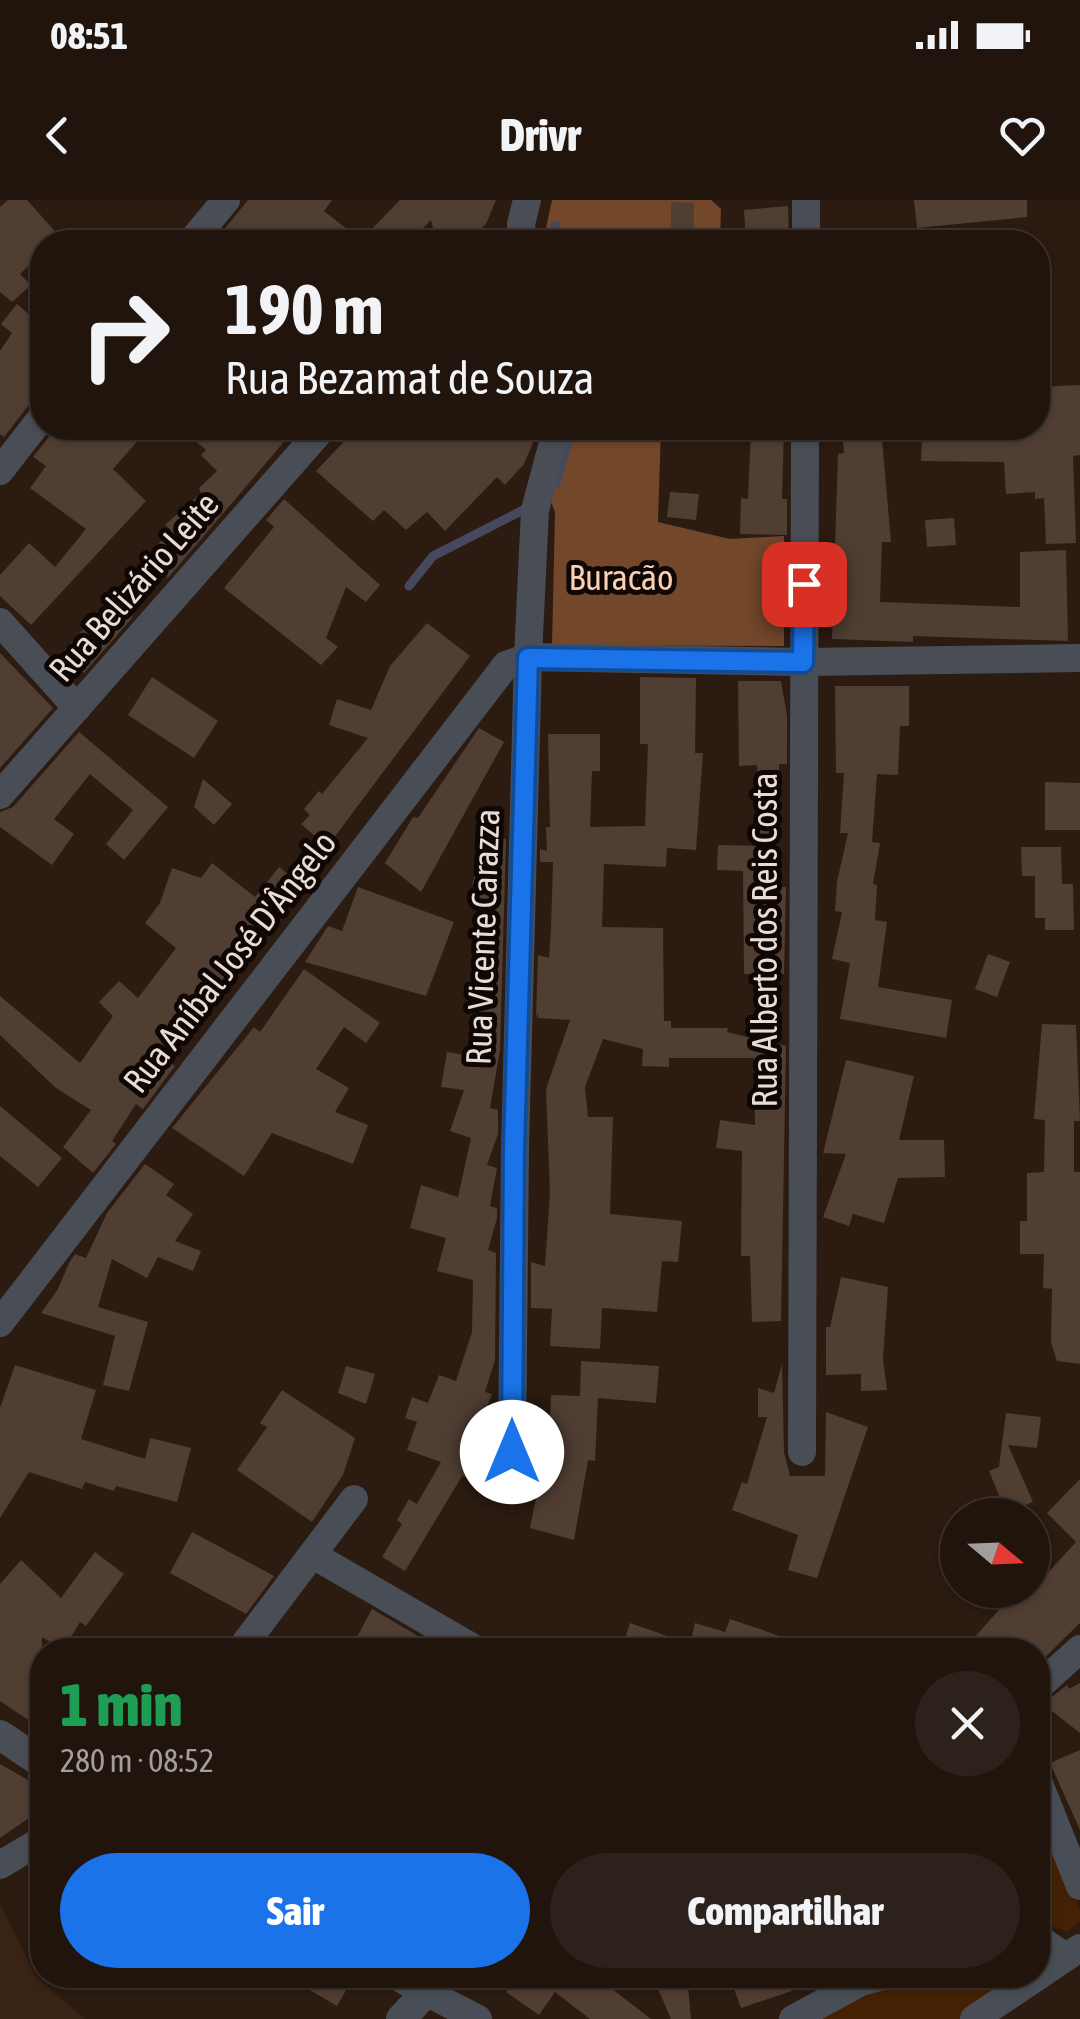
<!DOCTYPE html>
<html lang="pt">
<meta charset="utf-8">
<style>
:root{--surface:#20140d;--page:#2d211b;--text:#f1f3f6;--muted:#a29e9d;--line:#3d332e;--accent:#1a73e8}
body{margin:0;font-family:"Asap Condensed",sans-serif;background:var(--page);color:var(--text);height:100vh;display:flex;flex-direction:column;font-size:38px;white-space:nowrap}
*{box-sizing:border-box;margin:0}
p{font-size:32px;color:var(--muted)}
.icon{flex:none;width:55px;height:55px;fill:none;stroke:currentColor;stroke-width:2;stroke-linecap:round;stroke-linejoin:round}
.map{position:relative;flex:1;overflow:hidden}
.side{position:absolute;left:30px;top:1438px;width:1020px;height:350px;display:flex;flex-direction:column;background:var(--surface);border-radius:40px;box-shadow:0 2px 8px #0004,0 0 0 2px var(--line)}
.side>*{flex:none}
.top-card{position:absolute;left:30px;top:30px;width:1020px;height:210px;border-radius:40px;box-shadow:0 2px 8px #0004,0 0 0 2px var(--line);background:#20140d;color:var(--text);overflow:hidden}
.needle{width:65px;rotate:109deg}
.buttons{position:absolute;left:940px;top:1298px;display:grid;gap:20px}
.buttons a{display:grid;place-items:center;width:110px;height:110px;border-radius:50%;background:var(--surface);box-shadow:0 2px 8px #0004,0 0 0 2px var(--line);font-size:50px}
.pin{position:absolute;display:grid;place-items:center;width:85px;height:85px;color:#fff;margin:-42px;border-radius:20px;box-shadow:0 5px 15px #0006}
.me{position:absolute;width:110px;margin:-55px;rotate:0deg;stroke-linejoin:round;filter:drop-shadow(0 0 8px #0008)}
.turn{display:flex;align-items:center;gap:35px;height:210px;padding:0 30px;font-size:45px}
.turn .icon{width:130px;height:130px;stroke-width:2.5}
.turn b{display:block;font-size:70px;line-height:85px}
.round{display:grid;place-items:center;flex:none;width:105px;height:105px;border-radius:52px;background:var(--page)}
.overview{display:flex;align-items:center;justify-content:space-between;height:170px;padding:0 30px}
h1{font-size:60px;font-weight:800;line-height:75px;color:#1e9e55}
.cta{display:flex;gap:20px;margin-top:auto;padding:20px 30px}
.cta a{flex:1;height:115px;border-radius:60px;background:var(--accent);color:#fff;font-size:40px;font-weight:800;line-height:115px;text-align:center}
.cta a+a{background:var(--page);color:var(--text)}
.status{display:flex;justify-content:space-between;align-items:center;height:70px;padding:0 50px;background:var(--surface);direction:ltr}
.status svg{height:28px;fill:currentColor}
header{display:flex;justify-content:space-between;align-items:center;height:130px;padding:0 30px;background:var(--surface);font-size:45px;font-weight:800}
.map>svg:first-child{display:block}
</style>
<div class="status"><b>08:51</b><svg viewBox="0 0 49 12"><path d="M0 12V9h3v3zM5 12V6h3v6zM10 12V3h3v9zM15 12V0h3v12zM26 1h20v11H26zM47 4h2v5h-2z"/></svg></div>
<header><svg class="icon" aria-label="back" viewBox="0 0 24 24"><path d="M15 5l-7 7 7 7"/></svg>Drivr<svg class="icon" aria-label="heart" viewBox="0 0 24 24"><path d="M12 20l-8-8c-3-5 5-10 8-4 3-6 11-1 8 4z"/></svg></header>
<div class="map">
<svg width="1080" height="1819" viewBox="0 0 1080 1819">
<rect width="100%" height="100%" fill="#2b1b11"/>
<!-- built -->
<polygon fill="#382314" points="0,1704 36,1777 85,1819 0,1819"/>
<!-- green -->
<g fill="#442105">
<polygon points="1038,1620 1080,1709 1080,1721 1067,1732 1038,1721"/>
<polygon points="921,1775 1021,1775 964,1819 795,1819 850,1794"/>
</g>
<!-- forest -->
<g fill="#72472a">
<polygon points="552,0 711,0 721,9 720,42 543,42"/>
<polygon points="567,228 661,228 658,322 730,339 784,336 784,446 552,445 555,312 550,299"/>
</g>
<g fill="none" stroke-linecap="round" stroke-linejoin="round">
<!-- stream -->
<g stroke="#46495e" stroke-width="9">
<polyline points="550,42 555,25"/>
<polyline points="556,283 572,228"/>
<polyline points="409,386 433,356 531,306"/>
</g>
</g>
<!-- building -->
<g fill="#503e33">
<polygon points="8,0 27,0 60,37 54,42 42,42 42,53 20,74 31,85 12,102 0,92 0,7"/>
<polygon points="248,0 332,0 324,11 361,40 400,0 496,0 486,24 467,42 437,42 431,20 409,42 214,42"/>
<polygon points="914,0 1027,0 1027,17 917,28"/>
<polygon points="671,2 694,3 694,42 671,42"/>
<polygon points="788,6 789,42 746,42 744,10"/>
<polygon points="17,104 42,126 42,200 28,206 4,237 0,234 0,151 12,133 1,124"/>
<polygon points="1080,185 1080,255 1073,256 1076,343 1046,344 1044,298 1035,299 1035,292 1006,294 1004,262 921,261 922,238 934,234 935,228 1038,228 1038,187"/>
<polygon points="56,228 149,228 113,269 146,301 31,425 0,396 0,375 29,343 55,367 86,329 30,288 46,266 33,257"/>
<polygon points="180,228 264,228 283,243 168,378 145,359 171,330 165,325 201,293 199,288 217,271 201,255 206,250"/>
<polygon points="357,228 539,228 524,264 505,285 497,277 445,331 427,312 406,330 384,310 373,321 316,271"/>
<polygon points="751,228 784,228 782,299 787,299 787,335 740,334 741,298 748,299"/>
<polygon points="881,228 891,342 882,342 880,402 1020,407 1020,352 1066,350 1068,441 913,436 913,442 832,439 838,254 844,253 842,232"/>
<polygon points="670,292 699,294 696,320 667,317"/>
<polygon points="284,299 380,385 366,402 346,387 326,438 338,447 321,465 224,388 274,327 266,320"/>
<polygon points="954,318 956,345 927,347 925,320"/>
<polygon points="143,362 132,418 84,473 62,453"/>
<polygon points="427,423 470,456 327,647 301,624 310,615 304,609 319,591 322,594 368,538 329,525 337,499 371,510 390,466"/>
<polygon points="0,453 53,508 0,568"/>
<polygon points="152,477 218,521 194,558 128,515"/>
<polygon points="640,477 696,478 695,553 703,553 696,650 667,648 666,667 604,664 602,727 663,728 664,821 671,821 671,828 728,828 727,832 786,846 781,1121 752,1122 750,1056 741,1056 742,951 716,948 720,920 755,925 754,858 669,858 669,867 642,866 643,849 603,839 585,887 588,917 613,917 610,1014 682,1021 678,1062 662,1061 657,1112 602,1108 600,1149 550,1146 552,1109 531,1108 531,1062 545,1066 550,993 546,889 570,820 538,818 538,812 536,818 538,755 549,758 551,729 553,662 540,662 540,649 547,651 546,627 550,627 548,534 600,534 600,571 592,571 590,627 645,626 648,544 640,544"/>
<polygon points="738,481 781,481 787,516 787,564 779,564 781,639 760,639 757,565 739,566"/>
<polygon points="835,486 909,486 909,526 900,526 898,575 877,574 872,642 880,643 873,684 877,685 875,720 887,722 878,787 952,800 946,838 840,819 850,763 832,759 842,712 835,711 837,682 848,633 840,633 844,573 836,573"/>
<polygon points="479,528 504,542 421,692 385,663 413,617 418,618"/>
<polygon points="79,532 168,607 124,660 106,644 133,610 90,574 54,619 74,634 52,665 0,627 0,612 13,607"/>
<polygon points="203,579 232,604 214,625 194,607"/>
<polygon points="1045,582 1080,583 1080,630 1045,630"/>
<polygon points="489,635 506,639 500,850 490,908 498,910 498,934 487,965 497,968 490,1006 497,1008 497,1018 488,1050 496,1053 495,1160 485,1192 492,1194 473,1245 495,1252 496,1260 488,1284 462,1276 405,1371 382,1357 402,1324 397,1320 409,1299 417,1304 441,1262 407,1250 417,1222 405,1218 412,1197 428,1203 439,1175 456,1181 472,1132 473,1080 437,1071 446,1038 410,1028 421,985 458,997 471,938 450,931 464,890 441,887 447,852 471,856 480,686 472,684"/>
<polygon points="718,645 769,646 767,687 786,687 784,774 744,774 743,671 717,670"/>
<polygon points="1021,647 1061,647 1062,684 1073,684 1074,730 1045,730 1045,718 1035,718 1035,676 1022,676"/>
<polygon points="212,663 255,697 279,667 303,686 225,791 213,782 159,855 175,866 143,909 136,904 112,941 116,944 93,973 63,947 91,910 56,888 0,835 0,796 80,863 113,816 99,802 119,781 138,798 176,748 145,723 160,703 172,668 201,678"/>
<polygon points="358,687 454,722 426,796 305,762 328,726 342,731"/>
<polygon points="988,754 1010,762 997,797 975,789"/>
<polygon points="304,769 380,823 366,843 344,827 316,869 349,888 335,912 368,925 353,964 272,933 244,976 172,928 254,827 260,832"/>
<polygon points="1042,824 1076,825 1080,921 1074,921 1074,972 1080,972 1080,1164 1057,1161 1051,1142 1052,1089 1043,1088 1044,1054 1020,1054 1020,1021 1027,1021 1027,973 1044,972 1045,920 1034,919"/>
<polygon points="846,860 914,876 899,940 944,940 945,977 898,978 884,1023 853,1014 849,1026 823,1017 846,954 823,953"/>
<polygon points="0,906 62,958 38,987 0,956"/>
<polygon points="145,964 174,984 166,995 193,1014 175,1041 201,1051 193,1071 158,1057 147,1078 112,1059 98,1107 148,1122 129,1191 103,1185 115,1136 41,1113 58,1089 69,1063 75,1054 86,1058 107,1013"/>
<polygon points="841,1077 888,1087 883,1159 887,1190 861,1191 861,1174 826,1175 826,1127 830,1127"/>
<polygon points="581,1161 659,1166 656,1203 598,1198 595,1261 588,1260 574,1340 530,1328 544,1259 548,1259 551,1195 580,1196"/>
<polygon points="782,1164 784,1252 790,1276 825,1276 826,1212 868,1227 817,1378 788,1370 798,1335 732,1310 742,1282 747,1284 767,1217 758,1217 758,1188 774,1193"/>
<polygon points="15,1165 96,1190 81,1239 145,1259 150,1238 191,1248 177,1302 116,1286 114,1291 85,1282 82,1289 29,1272 0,1318 0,1208"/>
<polygon points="346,1166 375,1174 366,1204 338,1193"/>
<polygon points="282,1190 355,1238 343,1275 312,1322 237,1270 267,1227 260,1223"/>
<polygon points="1006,1213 1041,1217 1037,1248 1008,1245 1033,1302 1014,1310 1005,1310 989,1271 999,1267"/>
<polygon points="1080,1279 1080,1423 1038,1464 1038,1450 963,1450 1017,1390 1032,1390 1076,1342 1047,1313"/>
<polygon points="192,1332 274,1376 246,1414 170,1373"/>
<polygon points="95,1352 124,1374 86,1426 80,1422 63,1450 42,1437 42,1529 0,1501 0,1384 21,1360 61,1398"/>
<polygon points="372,1409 413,1433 438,1450 350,1450"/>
<polygon points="730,1419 809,1446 808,1450 638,1450 623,1445 630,1423 690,1444 695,1423 725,1432"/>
<polygon points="1080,1483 1080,1533 1043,1504 1067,1485 1069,1489"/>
<polygon points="1080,1550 1080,1630 1050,1563"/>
<polygon points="0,1564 42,1588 42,1609 0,1638"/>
<polygon points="284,1775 337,1775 350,1783 337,1806"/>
<polygon points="517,1775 594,1775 651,1819 590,1819 555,1792 539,1815 506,1792"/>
<polygon points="652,1775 687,1775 691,1819 671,1819"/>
<polygon points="729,1775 832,1775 833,1777 741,1808"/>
</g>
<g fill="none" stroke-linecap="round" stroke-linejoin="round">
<!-- minor -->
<g stroke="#494e56" stroke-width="28">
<polyline points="191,42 226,0"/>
<polyline points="523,42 521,24 527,0"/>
<polyline points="806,42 806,0"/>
<polyline points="0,271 42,217"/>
<polyline points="0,422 77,508"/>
<polyline points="0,595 323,228"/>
<polyline points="0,1123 506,465 528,457 803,462 1080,458"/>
<polyline points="512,1252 515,947 528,457 535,310 557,228"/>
<polyline points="802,1252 805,228"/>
<polyline points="313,1355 477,1450"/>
<polyline points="240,1450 354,1299"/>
<polyline points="1038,1487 1080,1449"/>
<polyline points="1038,1581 1080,1686"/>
<polyline points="0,1665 42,1640"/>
<polyline points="1038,1738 1066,1757"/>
<polyline points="426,1792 478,1819"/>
<polyline points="793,1819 861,1782 887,1775"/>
<polyline points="974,1819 1080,1748"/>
</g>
<!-- tertiary -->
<g stroke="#494e56" stroke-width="30">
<polyline points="0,1535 42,1563"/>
<polyline points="397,1775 426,1792 401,1819"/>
</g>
</g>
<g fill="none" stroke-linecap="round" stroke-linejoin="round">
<!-- route casing -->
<g stroke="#114b97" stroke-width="25">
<polyline id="route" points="512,1252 514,948 528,458 803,462 804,384"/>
</g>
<!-- route -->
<use href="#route" stroke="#1a73e8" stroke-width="18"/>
</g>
<g text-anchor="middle" stroke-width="10" stroke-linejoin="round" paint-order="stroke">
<!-- park labels -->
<g font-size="35" fill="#facfb3" stroke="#0e0704">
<text x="621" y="390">Buracão</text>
</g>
<!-- street labels -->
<g font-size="35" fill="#e8ddd6" stroke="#0e0704">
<text transform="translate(134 387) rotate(-49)" y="12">Rua Belizário Leite</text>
<text transform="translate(483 737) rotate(-88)" y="12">Rua Vicente Carazza</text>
<text transform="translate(765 740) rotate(-90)" y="12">Rua Alberto dos Reis Costa</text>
<text transform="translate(230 762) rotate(-52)" y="12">Rua Aníbal José D'Ângelo</text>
</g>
</g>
</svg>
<div class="buttons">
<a><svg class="needle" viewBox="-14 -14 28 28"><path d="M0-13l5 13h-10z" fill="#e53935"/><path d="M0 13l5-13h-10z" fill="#a29e9d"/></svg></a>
</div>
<div class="pin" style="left:804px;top:384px;background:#d93025"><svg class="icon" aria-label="arrive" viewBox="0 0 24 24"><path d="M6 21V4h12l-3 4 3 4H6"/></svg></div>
<svg class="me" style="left:512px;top:1252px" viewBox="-20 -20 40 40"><circle r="19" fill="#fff"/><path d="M0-13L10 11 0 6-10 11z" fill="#1a73e8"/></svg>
<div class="top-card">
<div class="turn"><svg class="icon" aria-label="right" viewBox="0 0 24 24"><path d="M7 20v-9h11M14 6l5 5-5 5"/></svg><div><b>190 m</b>Rua Bezamat de Souza</div></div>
</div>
<section class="side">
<div class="overview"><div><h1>1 min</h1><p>280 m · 08:52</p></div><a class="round"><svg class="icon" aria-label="close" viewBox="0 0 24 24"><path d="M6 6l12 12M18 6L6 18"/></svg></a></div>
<div class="cta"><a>Sair</a><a>Compartilhar</a></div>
</section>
</div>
